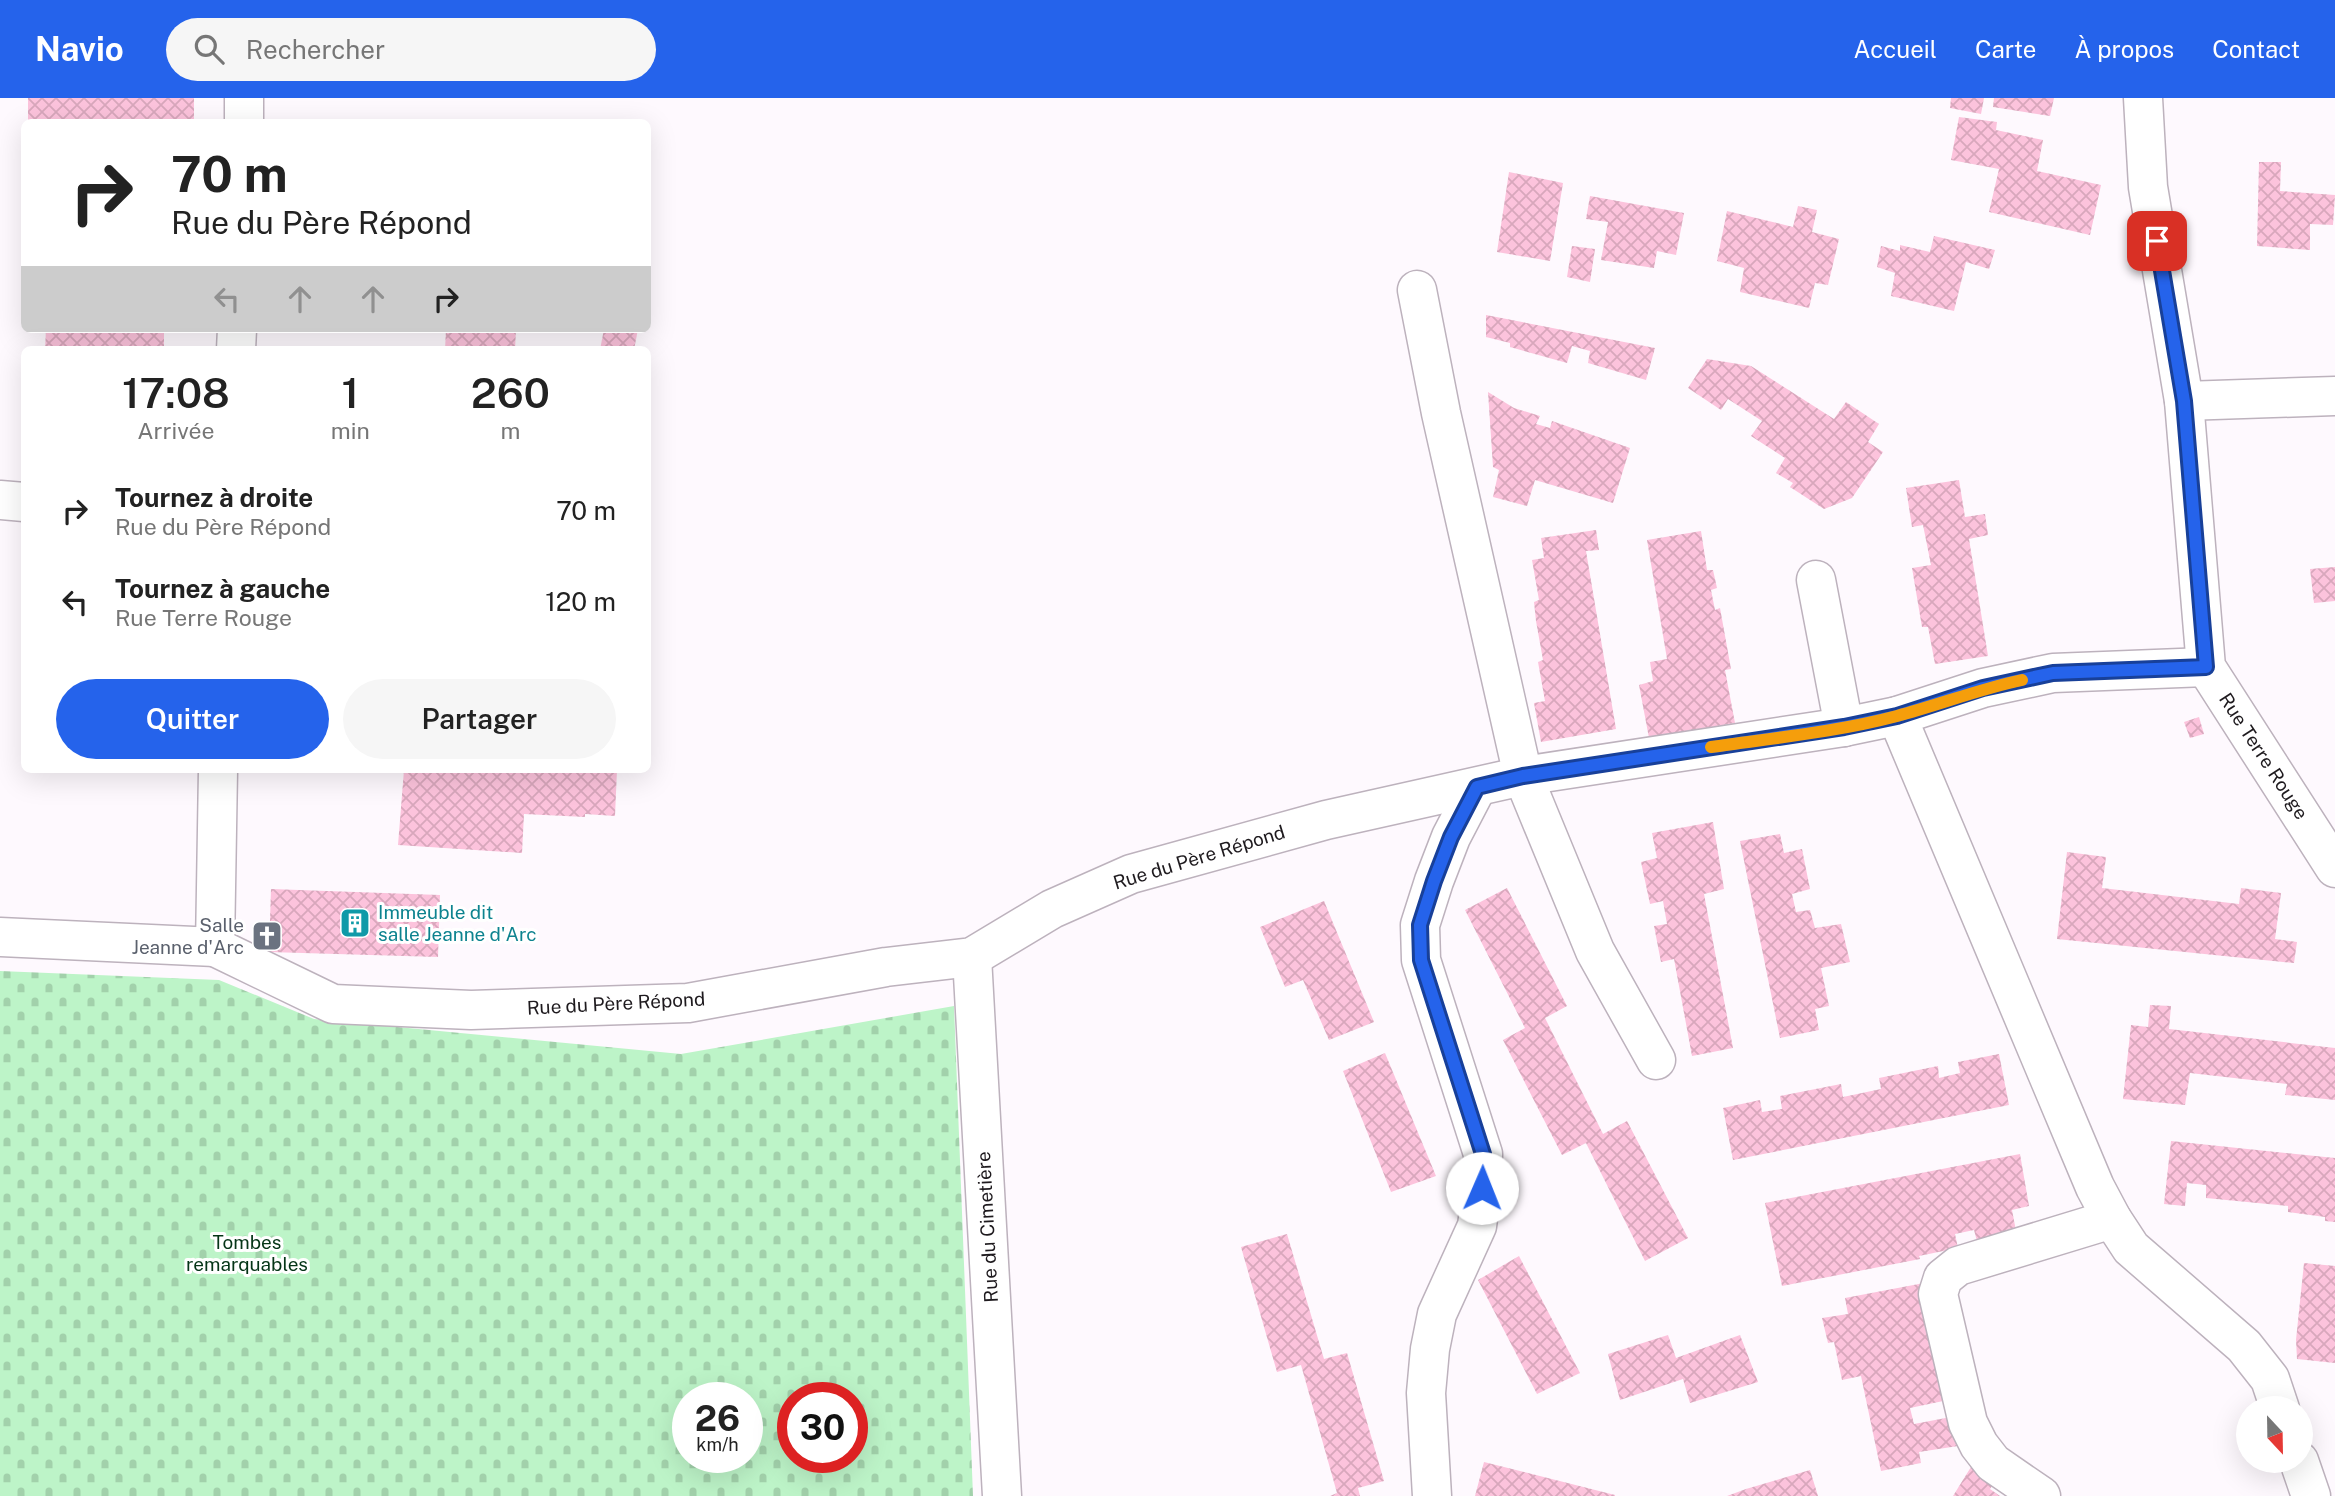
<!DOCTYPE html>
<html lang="fr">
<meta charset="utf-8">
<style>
:root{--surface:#fff;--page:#f6f6f6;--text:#222;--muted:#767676;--accent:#2563eb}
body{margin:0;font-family:"Public Sans",sans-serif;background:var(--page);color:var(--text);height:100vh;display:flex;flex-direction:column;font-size:26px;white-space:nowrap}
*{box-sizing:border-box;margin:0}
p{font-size:23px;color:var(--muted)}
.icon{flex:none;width:38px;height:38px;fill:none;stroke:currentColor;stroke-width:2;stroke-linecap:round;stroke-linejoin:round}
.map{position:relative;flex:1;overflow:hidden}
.side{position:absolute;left:21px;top:248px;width:630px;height:427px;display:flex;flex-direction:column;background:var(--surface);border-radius:10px;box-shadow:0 7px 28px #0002}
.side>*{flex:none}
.hud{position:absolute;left:21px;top:21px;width:630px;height:214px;border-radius:10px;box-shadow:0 7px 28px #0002;background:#fff;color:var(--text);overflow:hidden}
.needle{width:46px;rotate:158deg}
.tools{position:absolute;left:2236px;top:1298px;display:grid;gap:14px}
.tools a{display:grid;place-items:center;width:77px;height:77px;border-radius:50%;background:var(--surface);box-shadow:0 7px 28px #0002;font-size:35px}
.speed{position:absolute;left:672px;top:1284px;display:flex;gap:14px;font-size:35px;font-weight:700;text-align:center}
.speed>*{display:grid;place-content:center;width:91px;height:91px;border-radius:50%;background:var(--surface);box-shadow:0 7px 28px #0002;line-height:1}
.speed small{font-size:18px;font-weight:400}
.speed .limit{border:10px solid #d22;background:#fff;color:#111}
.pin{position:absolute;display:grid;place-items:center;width:60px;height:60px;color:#fff;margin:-30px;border-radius:14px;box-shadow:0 4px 10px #0006}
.me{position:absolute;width:77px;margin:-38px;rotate:1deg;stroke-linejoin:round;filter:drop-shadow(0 0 5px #0008)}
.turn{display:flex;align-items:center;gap:24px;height:147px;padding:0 35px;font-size:32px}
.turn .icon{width:91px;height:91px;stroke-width:2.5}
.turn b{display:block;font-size:49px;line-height:60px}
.lanes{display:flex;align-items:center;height:66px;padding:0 35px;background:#0003;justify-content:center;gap:35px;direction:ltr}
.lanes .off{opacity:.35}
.eta{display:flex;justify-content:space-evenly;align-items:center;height:119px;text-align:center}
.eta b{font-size:42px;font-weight:600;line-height:49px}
.action{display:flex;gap:14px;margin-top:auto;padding:14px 35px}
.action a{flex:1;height:80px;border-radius:42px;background:var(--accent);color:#fff;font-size:28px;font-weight:600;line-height:80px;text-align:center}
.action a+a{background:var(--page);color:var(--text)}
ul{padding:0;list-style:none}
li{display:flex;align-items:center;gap:21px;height:91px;padding:0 35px}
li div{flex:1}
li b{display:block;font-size:26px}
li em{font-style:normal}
header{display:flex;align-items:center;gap:42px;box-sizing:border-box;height:98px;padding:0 35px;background:var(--accent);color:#fff}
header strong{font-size:33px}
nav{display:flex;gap:38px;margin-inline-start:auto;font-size:24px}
.search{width:490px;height:63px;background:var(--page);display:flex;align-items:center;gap:18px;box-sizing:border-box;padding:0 24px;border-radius:38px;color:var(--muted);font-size:26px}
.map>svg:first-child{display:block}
</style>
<header>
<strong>Navio</strong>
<div class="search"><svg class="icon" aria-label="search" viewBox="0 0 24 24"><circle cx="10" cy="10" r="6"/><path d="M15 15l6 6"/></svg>Rechercher</div>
<nav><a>Accueil</a><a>Carte</a><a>À propos</a><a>Contact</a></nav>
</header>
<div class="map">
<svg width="2335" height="1398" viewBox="0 0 2335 1398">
<defs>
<pattern id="cemetery-stones" width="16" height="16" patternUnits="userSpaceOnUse" patternTransform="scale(1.75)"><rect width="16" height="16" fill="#bdf4c8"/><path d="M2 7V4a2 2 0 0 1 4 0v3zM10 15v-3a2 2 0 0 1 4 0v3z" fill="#a2d1ab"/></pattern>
<pattern id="building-cross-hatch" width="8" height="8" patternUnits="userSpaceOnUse" patternTransform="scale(1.75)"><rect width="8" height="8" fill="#fcc3dc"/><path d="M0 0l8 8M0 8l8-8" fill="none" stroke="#d8a7bc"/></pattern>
</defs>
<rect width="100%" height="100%" fill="#fef9fe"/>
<!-- cemetery -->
<path fill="url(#cemetery-stones)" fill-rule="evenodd" d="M 0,873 L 219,882 L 314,921 L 681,956 L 954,908 L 973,1398 L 0,1398 ZM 688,1300 L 747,1300 L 747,1360 L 688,1360 ZM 793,1300 L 852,1300 L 852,1360 L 793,1360 Z"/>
<!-- building -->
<g fill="url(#building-cross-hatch)">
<rect x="28" y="0" width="166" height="24"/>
<polygon points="1951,0 1984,0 1981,16 1950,10"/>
<polygon points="1994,0 2054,0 2050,18 1993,9"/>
<polygon points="1959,19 1997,24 1996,32 2043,42 2037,73 2101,87 2090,137 1989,114 1999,71 1951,62"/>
<polygon points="2259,64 2281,64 2280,93 2335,97 2333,127 2310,126 2310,152 2257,148"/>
<polygon points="1509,74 1563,85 1550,163 1497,154"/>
<polygon points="1590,98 1684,115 1676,157 1657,153 1654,170 1601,162 1608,124 1586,121"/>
<polygon points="1798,108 1817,112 1812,134 1839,141 1828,187 1815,185 1809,210 1740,194 1744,170 1717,163 1727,113 1793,129"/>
<polygon points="1934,138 1995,152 1989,171 1966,164 1954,213 1891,198 1895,175 1877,169 1881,148 1900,153 1900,147 1930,154"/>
<polygon points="1572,148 1595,151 1590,184 1567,179"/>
<polygon points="1486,217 1655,250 1646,282 1588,265 1590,253 1572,248 1567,265 1510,249 1510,245 1486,239"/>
<polygon points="46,231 164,231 164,252 45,252"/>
<polygon points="446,231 516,231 515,252 445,252"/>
<polygon points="604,231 638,231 634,252 600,252"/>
<polygon points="1707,261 1751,268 1834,321 1846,304 1879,326 1868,344 1883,354 1852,400 1824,411 1790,389 1793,385 1776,375 1785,360 1751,338 1762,323 1728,301 1721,312 1688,290"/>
<polygon points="1488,294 1514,310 1540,318 1536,326 1550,330 1552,323 1630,350 1613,405 1535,382 1527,408 1493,399 1499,372 1493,369"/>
<polygon points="1959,382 1965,419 1985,416 1988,437 1969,441 1988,558 1935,566 1928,529 1922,529 1912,470 1931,467 1923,427 1912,429 1906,390"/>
<polygon points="1596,432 1599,452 1586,453 1616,631 1541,644 1534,605 1545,603 1538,564 1543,562 1536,523 1534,504 1539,502 1532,462 1544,460 1541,440"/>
<polygon points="1701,433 1707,472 1713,472 1717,490 1711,492 1715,512 1720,510 1731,571 1725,572 1735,625 1649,640 1639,587 1653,583 1650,564 1667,561 1647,442"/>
<polygon points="2335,469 2335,503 2314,505 2310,471"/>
<polygon points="2199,619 2204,636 2190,640 2184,624"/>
<polygon points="404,672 617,672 615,718 585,716 585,719 524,716 522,755 398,747"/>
<polygon points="1713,724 1724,791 1704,796 1733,950 1692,958 1674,861 1661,864 1654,828 1667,826 1663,803 1650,806 1641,764 1657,760 1652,735"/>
<polygon points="1780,736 1784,755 1802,751 1810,791 1792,796 1796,814 1810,812 1815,830 1841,826 1850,864 1821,870 1829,908 1815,911 1819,932 1780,940 1740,743"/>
<polygon points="2067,754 2106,759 2102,790 2239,806 2241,790 2281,795 2275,841 2297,844 2294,865 2057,841"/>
<polygon points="1507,790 1567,908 1545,920 1603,1036 1627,1023 1688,1140 1645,1163 1586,1045 1562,1057 1503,942 1525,930 1465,812"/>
<polygon points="271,791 440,797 438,859 269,854"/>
<polygon points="1324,803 1374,924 1329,942 1303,882 1285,889 1260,829"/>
<polygon points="2150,907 2171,908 2169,931 2335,950 2335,1002 2285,997 2287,986 2190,975 2185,1007 2123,1001 2131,927 2148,929"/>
<polygon points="1385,955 1436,1078 1391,1094 1343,973"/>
<polygon points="1999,956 2009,1007 1733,1062 1723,1010 1760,1002 1762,1014 1782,1011 1780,998 1841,986 1843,999 1881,991 1879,980 1938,968 1939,980 1960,975 1958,964"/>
<polygon points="2171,1043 2335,1060 2335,1124 2325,1123 2325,1119 2288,1114 2288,1108 2206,1100 2206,1087 2187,1085 2185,1108 2164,1106"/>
<polygon points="2020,1056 2029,1108 2012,1112 2017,1138 1978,1147 1974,1132 1955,1136 1958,1150 1919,1158 1920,1161 1782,1188 1765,1105"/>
<polygon points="1287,1136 1324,1261 1347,1255 1384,1383 1358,1390 1360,1398 1330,1398 1337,1395 1301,1267 1277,1274 1241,1149"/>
<polygon points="1519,1158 1580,1275 1537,1296 1478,1182"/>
<polygon points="2304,1165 2335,1168 2335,1265 2297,1261 2296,1242"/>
<polygon points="1924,1185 1948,1302 1910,1310 1914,1326 1951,1319 1958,1348 1919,1354 1921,1365 1881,1373 1861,1278 1842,1282 1834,1244 1828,1245 1822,1220 1848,1216 1845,1200"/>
<polygon points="1668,1237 1676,1260 1740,1237 1758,1284 1690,1305 1683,1281 1620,1302 1608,1256"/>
<polygon points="1484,1364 1615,1397 1615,1398 1475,1398"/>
<polygon points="1971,1369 1994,1385 1990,1391 2000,1398 1953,1398"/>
<polygon points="1810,1372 1818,1398 1727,1398 1746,1391"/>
</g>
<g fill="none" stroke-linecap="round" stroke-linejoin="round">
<!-- minor casing -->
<g stroke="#bdb2bd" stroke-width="41">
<g id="minor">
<polyline points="2143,0 2148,89 2184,303 2206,569 2335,770"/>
<polyline points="1417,192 1441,315 1523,678 1595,853 1656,962"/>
<polyline points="2184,303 2335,298"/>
<polyline points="0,402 24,404"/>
<polyline points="1816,482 1844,629"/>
<polyline points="1897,618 2095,1089 2112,1121 2131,1150 2244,1248 2270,1281 2280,1311"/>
<polyline points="215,849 333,906 471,912 688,905 886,869 972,859 1052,811 1131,776 1326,722 1523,678 1844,629 1897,618 1983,590 2053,575 2206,569"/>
<polyline points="972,859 1002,1398"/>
<polyline points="2299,1363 2311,1398"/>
<polyline points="1432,1398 1426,1295 1430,1251 1437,1216 1477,1128 1482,1090 1483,1056 1421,862 1420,827 1434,783 1451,739 1477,689"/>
<polyline points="2041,1398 1993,1365 1979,1347 1968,1325 1938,1196 1943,1180 1958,1168 2112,1121"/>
</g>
</g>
<!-- major casing -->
<g stroke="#bdb2bd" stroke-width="41">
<g id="major">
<polyline points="244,0 244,24"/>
<polyline points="236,252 237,231"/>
<polyline points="0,839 215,849 218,672"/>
</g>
</g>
<!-- minor -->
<use href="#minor" stroke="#fff" stroke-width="38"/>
<!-- major -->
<use href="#major" stroke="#fff" stroke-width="38"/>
</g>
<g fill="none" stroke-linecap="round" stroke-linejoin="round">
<!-- route casing -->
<g stroke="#184099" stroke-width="18">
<polyline id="route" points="1482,1090 1483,1056 1421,862 1420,827 1434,783 1451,739 1477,689 1523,678 1844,629 1897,618 1983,590 2053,575 2206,569 2184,303 2157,143"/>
</g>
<!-- route -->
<use href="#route" stroke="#2563eb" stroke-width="12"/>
<!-- slow -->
<path stroke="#f59e0b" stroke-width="12" d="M 1711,649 C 1773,640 1837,634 1897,618 C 1939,607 1979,591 2022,582"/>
</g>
<!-- icons -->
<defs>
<g id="building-square" transform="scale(1.575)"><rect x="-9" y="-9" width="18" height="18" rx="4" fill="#0f9aa8" stroke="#fff"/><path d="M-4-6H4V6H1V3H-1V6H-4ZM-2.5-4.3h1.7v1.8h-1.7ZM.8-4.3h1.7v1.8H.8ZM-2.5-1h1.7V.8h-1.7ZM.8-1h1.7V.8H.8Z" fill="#fff"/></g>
<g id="church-square" transform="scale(1.575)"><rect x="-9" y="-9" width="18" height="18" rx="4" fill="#6b7280" stroke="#fff"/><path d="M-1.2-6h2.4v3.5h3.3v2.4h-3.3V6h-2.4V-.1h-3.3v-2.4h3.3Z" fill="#fff"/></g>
</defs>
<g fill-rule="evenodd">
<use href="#building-square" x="355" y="825"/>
<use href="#church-square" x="267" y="838"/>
</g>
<g text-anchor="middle" stroke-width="6" stroke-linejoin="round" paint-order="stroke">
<!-- street labels -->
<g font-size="19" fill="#1e1a1e" stroke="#fff">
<text transform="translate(2264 658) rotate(57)" y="7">Rue Terre Rouge</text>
<text transform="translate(1199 759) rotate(-17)" y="7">Rue du Père Répond</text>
<text transform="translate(616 905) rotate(-3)" y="7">Rue du Père Répond</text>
<text transform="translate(987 1129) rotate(-93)" y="7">Rue du Cimetière</text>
</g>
<!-- culture labels -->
<g font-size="19" fill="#0d838f" stroke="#fff" text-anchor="start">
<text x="378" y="821">Immeuble dit<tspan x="378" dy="22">salle Jeanne d'Arc</tspan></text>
</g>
<!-- worship labels -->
<g font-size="19" fill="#5b616d" stroke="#fff" text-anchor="end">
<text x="244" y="834">Salle<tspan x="244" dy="22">Jeanne d'Arc</tspan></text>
</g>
<!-- park labels -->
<g font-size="19" fill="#053517" stroke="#fff">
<text x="247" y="1151">Tombes<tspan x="247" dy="22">remarquables</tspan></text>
</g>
</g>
</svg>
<div class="tools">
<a><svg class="needle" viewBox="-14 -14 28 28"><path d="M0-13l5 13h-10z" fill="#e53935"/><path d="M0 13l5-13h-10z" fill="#767676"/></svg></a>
</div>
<div class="speed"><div>26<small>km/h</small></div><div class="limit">30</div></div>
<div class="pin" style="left:2157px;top:143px;background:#d93025"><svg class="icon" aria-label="arrive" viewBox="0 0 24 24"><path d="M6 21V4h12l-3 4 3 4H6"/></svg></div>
<svg class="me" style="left:1482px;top:1090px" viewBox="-20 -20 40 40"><circle r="19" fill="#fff"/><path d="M0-13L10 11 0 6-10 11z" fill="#2563eb"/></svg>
<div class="hud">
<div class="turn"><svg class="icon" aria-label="right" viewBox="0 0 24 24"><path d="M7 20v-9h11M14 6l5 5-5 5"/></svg><div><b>70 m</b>Rue du Père Répond</div></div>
<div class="lanes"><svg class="icon off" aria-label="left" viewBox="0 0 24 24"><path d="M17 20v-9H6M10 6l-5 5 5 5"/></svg><svg class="icon off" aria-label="ahead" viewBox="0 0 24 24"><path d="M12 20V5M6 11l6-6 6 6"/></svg><svg class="icon off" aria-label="ahead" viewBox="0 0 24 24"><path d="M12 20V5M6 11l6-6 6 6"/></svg><svg class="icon" aria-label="right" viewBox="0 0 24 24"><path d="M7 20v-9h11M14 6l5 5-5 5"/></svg></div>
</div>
<section class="side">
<div class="eta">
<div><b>17:08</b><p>Arrivée</p></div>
<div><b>1</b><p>min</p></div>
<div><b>260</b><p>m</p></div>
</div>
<ul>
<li><svg class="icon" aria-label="right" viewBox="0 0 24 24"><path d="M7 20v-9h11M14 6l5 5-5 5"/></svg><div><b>Tournez à droite</b><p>Rue du Père Répond</p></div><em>70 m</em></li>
<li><svg class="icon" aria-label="left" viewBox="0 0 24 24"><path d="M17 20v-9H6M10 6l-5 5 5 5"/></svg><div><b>Tournez à gauche</b><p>Rue Terre Rouge</p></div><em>120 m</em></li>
</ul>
<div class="action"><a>Quitter</a><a>Partager</a></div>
</section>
</div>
